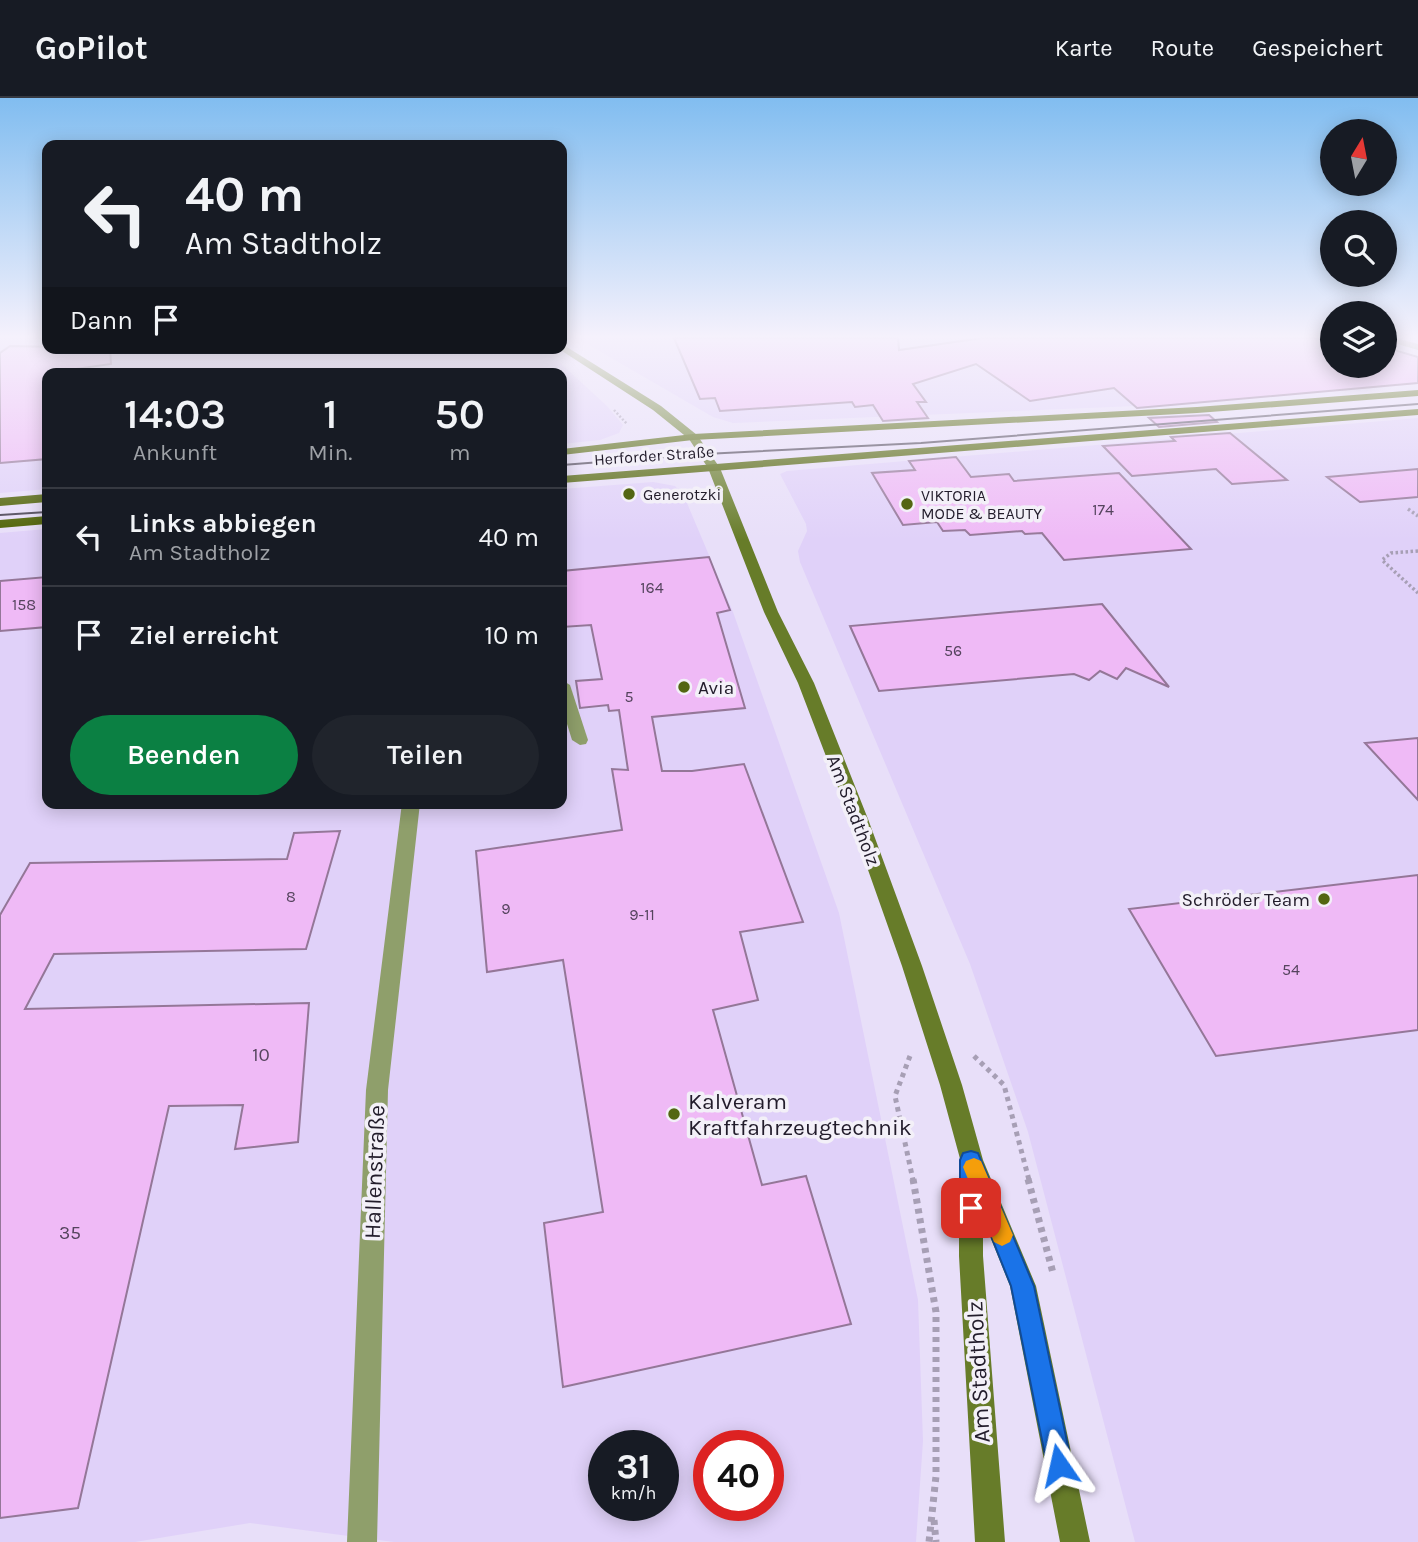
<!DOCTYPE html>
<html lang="de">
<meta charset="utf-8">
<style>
:root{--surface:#171b24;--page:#20242c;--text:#f1f3f6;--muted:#9ea1a6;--line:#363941;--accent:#0b8043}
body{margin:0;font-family:Karla,sans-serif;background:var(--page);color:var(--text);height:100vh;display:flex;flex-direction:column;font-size:26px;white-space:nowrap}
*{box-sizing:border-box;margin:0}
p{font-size:23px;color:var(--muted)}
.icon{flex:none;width:38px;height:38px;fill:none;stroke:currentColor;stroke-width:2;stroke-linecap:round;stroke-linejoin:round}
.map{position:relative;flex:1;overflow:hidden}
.side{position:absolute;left:42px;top:270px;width:525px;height:441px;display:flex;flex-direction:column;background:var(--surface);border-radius:14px;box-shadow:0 4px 18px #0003}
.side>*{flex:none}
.banner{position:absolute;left:42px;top:42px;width:525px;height:214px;border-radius:14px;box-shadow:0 4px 18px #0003;background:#171b24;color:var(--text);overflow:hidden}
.needle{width:46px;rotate:10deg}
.controls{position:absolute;left:1320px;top:21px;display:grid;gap:14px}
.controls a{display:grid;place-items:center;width:77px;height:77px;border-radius:50%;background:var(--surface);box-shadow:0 4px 18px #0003;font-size:35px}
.speed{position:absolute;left:588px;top:1332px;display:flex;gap:14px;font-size:35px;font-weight:700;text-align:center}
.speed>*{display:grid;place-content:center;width:91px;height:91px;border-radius:50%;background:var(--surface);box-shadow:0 4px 18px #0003;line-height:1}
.speed small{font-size:18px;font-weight:400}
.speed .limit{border:10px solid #d22;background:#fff;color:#111}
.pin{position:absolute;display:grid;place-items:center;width:60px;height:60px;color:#fff;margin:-30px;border-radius:14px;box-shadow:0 4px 10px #0006}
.me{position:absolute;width:77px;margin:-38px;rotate:349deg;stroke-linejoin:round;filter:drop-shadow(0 0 5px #0008)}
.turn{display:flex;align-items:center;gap:24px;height:147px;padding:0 28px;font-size:32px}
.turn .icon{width:91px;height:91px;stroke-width:2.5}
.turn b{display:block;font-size:49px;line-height:60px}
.then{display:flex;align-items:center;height:66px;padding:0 28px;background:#0003;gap:14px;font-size:26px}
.eta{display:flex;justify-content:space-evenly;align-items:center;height:119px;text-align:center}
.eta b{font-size:42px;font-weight:600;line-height:49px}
.action{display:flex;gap:14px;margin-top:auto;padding:14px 28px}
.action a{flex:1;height:80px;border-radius:42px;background:var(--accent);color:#fff;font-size:28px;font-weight:600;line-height:80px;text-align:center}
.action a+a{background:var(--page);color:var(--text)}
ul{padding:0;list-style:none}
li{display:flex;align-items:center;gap:21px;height:98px;padding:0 28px;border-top:2px solid var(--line)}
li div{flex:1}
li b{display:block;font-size:26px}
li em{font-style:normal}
header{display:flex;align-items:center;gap:42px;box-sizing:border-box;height:98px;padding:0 35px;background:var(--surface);border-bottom:2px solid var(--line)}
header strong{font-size:33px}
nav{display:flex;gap:38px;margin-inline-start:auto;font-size:24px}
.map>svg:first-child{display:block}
</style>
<header>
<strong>GoPilot</strong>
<nav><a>Karte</a><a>Route</a><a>Gespeichert</a></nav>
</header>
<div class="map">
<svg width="1418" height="1444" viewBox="0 0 1418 1444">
<rect width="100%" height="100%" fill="#e8dff9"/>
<!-- built -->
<g fill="#e0d1f9" fill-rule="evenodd">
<polygon points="0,240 47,240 47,250 538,250 557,262 607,308 623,327 619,335 600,342 562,346 562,275 47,275 47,391 0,395"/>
<polygon points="577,240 1332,240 1332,268 1384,268 1384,248 1418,259 1418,286 1135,308 733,325 713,319"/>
<polygon points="1418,320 1418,1444 1135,1444 1028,1034 970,866 800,464 798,453 807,433 806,426 780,376 787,373"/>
<path d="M 653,384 L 675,388 L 684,398 L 733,514 L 839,815 L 918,1202 L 923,1343 L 916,1444 L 394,1444 L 250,1425 L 135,1444 L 0,1444 L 0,435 L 47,431 L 47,705 L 562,705 L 562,391 ZM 604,1348 L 663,1348 L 663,1407 L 604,1407 ZM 709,1348 L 768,1348 L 768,1407 L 709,1407 Z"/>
</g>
<!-- building -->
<g fill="#efbaf6" stroke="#947798" stroke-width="2">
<polygon points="674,240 898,240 899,252 982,240 1332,240 1332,268 1384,268 1384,249 1418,259 1418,285 1137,310 1114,290 1030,303 976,266 913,286 926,304 917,304 928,320 883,323 873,307 855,309 852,304 720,313 715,300 700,301"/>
<polygon points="10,248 110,250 111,266 47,275 47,361 0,365 0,255"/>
<polygon points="1209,317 1217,324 1159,329 1149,320"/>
<polygon points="1230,335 1287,382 1232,386 1216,371 1132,378 1103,348 1175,343 1171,339"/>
<polygon points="956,359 971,379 1009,376 1014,383 1119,375 1191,451 1064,462 1042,435 1025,436 1022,433 970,437 965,432 943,433 937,424 903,427 872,375 915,372 909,363"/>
<polygon points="1418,371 1418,399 1360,404 1327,379"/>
<polygon points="709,459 730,512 717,515 745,610 652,619 662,673 692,673 744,666 803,824 740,834 758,902 713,912 762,1087 806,1078 851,1226 563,1289 544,1125 603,1114 563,862 487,874 476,753 622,732 612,671 628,672 619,612 609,613 608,607 580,610 576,583 602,581 591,527 562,529 562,473"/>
<polygon points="47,479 47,529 0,533 0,483"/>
<polygon points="1102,506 1169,589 1126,570 1117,581 1100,573 1089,582 1074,576 879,593 850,528"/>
<polygon points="1418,640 1418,702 1365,645"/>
<polygon points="340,733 306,851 54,856 25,911 309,905 298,1044 235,1051 243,1007 169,1008 78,1410 0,1420 0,817 30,765 287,761 294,735"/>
<polygon points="1418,777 1418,932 1216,958 1129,811"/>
</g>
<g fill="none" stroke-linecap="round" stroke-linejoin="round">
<!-- path-far3 -->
<polyline stroke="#a79fb5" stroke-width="2.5" stroke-dasharray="2 2" stroke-linecap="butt" points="614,312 627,326"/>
<!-- path-far2 -->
<g stroke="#a79fb5" stroke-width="3.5" stroke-dasharray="2.5 2.5" stroke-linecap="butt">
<polyline points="1408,411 1418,418"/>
<polyline points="1418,453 1391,455 1382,462 1418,495"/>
</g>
<!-- path-far1 -->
<g stroke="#a79fb5" stroke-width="5" stroke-dasharray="4.5 4.5" stroke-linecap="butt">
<polyline points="910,958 895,998 913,1082"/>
<polyline points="974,958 1004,987 1029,1082"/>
</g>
<!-- path -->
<g stroke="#a79fb5" stroke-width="7" stroke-dasharray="5 5" stroke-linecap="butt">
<polyline points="913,1081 936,1214 936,1378 929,1444"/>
<polyline points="1028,1081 1053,1175"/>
<polyline points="934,1422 936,1444"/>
</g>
<!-- lane -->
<polygon fill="#8f9f6b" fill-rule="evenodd" points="562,582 570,587 588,642 586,646 580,647 572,642 562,610"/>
<!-- street -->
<g fill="#8f9f6b" fill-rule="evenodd">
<polygon points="1384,240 1396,240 1418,246 1418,252 1384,242"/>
<polygon points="402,705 420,705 388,992 377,1444 347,1444 366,992"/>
</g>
<!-- secondary -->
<polygon fill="#677c29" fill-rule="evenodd" points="562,246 661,308 697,337 720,370 778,514 814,585 868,721 922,868 962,987 983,1062 1036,1188 1090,1444 1060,1444 1010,1188 983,1121 983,1158 1005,1444 975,1444 959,1158 959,1073 962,1068 940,987 902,868 850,721 798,585 764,514 708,370 689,341 653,312 559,251 562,250"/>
<!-- primary -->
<g fill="#4d6101" fill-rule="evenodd">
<polygon points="1418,292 1418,298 1197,315 693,342 562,357 562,351 693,336 1197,309"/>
<polygon points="1418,311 1418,317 562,385 562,378"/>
<polygon points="47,396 47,404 0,408 0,400"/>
<polygon points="47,418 47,426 0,430 0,422"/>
</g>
<!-- tram -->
<g stroke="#4a4354" stroke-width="2">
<polyline points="562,367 705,356 921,345 1418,306"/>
<polyline points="0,417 47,414"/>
</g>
</g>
<!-- sky -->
<linearGradient id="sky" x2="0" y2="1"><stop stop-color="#81bdf0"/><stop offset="0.54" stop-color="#f5f1fc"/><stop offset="1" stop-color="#f5f1fc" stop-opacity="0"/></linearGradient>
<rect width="1418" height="442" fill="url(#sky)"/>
<!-- route -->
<polygon fill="#1a73e8" stroke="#114b97" stroke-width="2" points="971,1053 978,1055 1034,1188 1072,1367 1069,1376 1059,1379 1050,1376 1047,1367 1011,1188 981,1113 979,1117 971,1120 963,1117 960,1110 960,1062 963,1055"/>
<!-- slow -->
<polygon fill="#f59e0b" points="974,1060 981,1063 1013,1137 1010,1144 1002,1148 994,1144 963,1069 966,1063"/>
<!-- markers -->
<g fill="#536612" stroke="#f3f0f8" stroke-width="2.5">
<circle cx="629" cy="396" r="7"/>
<circle cx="907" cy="406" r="7"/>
<circle cx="684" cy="589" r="7"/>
<circle cx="1324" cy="801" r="7"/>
<circle cx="674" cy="1016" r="7"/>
</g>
<g text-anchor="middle" stroke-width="7" stroke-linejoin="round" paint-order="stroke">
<!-- far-street labels -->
<g font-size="16" fill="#221c2b" stroke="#f3f0f8">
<text transform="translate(654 357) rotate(-4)" y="6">Herforder Straße</text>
</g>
<!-- far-poi labels -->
<g font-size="16" fill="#221c2b" stroke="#f3f0f8" text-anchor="start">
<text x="643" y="402">Generotzki</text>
<text x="921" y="403">VIKTORIA<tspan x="921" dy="18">MODE &amp; BEAUTY</tspan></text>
</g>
<!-- number labels -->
<g font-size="16" fill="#55445e">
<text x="1103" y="417">174</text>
<text x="652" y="495">164</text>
<text x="24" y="512">158</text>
<text x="953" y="558">56</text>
<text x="629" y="604">5</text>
<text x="291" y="804">8</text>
<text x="506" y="816">9</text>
<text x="642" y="822">9-11</text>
<text x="1291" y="877">54</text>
</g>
<!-- poi labels -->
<g font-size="19" fill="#221c2b" stroke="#f3f0f8" text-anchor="start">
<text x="698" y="596">Avia</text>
<text x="1310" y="808" text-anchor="end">Schröder Team</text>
</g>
<!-- street labels -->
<g font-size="19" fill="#221c2b" stroke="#f3f0f8">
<text transform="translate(854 712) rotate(69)" y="7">Am Stadtholz</text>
</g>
<!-- near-number labels -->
<g font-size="19" fill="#55445e">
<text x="261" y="963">10</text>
<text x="70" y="1141">35</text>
</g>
<!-- near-poi labels -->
<g font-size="23" fill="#221c2b" stroke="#f3f0f8" text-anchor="start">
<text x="688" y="1011">Kalveram<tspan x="688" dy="26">Kraftfahrzeugtechnik</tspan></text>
</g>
<!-- near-street labels -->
<g font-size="23" fill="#221c2b" stroke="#f3f0f8">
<text transform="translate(374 1074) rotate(-88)" y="8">Hallenstraße</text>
<text transform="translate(978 1274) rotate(-93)" y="8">Am Stadtholz</text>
</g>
</g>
</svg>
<div class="controls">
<a><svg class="needle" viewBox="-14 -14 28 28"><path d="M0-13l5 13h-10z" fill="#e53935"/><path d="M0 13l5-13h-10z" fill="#9ea1a6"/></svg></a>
<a><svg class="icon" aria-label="search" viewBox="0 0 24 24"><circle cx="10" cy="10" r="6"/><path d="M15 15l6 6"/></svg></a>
<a><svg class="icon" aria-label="layers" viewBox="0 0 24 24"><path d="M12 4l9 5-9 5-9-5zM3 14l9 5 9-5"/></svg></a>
</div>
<div class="speed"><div>31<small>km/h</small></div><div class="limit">40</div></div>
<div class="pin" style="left:971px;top:1110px;background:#d93025"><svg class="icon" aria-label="arrive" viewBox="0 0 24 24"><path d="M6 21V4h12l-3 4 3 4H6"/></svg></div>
<svg class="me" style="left:1059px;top:1367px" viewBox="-20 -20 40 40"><path d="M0-17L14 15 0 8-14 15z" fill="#1a73e8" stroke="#fff" stroke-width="4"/></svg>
<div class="banner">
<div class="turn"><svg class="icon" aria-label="left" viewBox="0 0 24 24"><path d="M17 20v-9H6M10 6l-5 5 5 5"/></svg><div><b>40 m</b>Am Stadtholz</div></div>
<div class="then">Dann<svg class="icon" aria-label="arrive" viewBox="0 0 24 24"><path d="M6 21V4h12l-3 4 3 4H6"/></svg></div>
</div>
<section class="side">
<div class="eta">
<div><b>14:03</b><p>Ankunft</p></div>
<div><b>1</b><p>Min.</p></div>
<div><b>50</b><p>m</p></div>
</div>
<ul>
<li><svg class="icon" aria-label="left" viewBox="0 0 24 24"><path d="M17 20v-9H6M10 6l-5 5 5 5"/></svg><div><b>Links abbiegen</b><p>Am Stadtholz</p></div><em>40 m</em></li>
<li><svg class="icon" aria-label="arrive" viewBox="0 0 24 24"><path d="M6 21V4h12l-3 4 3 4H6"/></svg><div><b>Ziel erreicht</b></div><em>10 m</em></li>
</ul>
<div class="action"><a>Beenden</a><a>Teilen</a></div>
</section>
</div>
